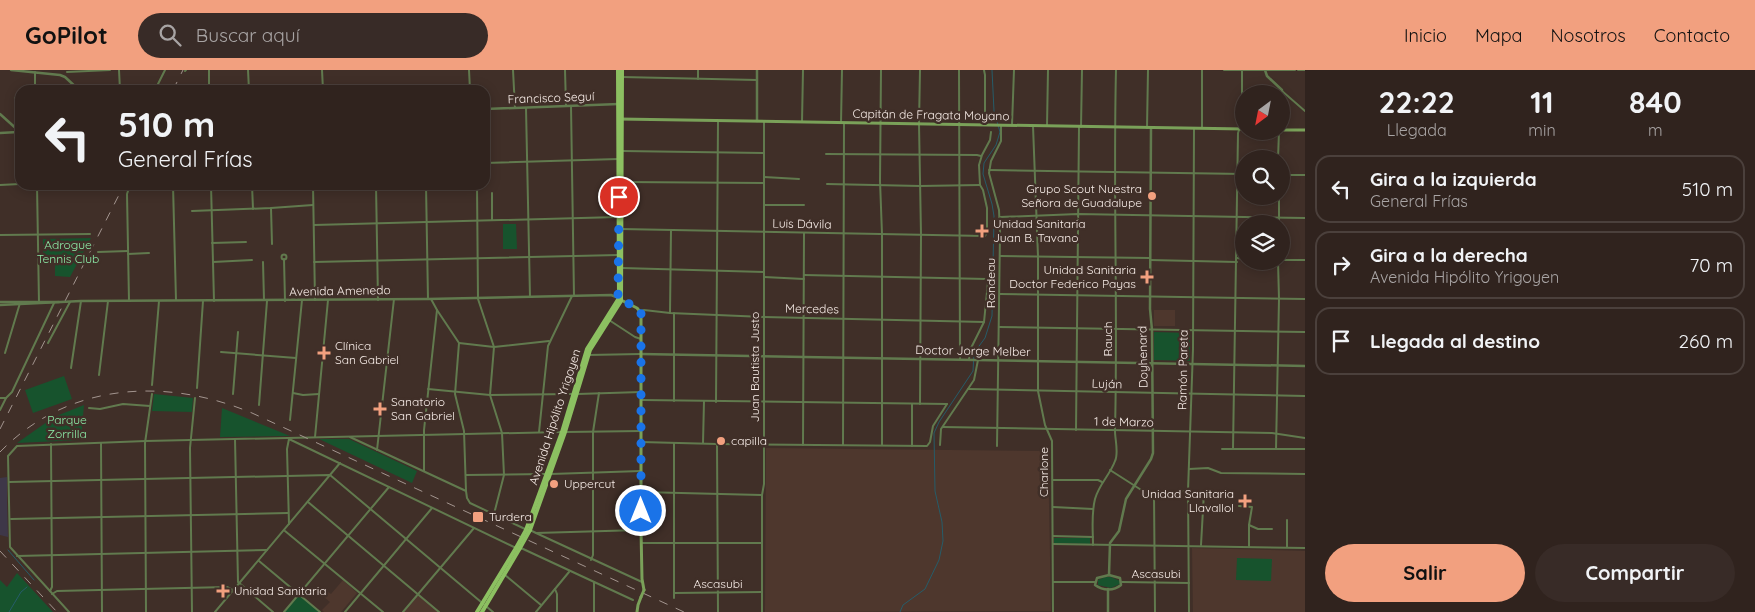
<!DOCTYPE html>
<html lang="es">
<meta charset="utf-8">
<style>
:root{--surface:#30231e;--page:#382b27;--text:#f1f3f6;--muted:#a8a4a4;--line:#4b403c;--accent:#f2a07f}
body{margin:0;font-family:Quicksand,sans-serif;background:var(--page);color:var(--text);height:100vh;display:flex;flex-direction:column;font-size:19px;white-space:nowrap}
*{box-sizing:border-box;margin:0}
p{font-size:16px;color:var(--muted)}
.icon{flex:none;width:28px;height:28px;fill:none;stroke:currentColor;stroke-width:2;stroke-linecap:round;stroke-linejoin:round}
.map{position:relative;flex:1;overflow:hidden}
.panel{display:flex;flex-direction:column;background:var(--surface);width:450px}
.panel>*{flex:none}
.banner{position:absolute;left:15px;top:15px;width:475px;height:105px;border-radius:15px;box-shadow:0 2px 12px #0003,0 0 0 1px var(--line);background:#30231e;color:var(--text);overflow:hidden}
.needle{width:32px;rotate:212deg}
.tools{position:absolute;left:1235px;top:15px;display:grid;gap:10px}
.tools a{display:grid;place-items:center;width:55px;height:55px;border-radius:50%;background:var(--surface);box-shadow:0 2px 12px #0003,0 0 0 1px var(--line);font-size:25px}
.pin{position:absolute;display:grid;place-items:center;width:42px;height:42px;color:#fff;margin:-21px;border:2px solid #fff;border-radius:50%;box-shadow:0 1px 5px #0007}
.me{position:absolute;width:55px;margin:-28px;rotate:0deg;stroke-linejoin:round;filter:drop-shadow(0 0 4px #0008)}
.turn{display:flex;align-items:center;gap:18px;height:105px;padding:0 20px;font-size:22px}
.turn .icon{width:65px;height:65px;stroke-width:2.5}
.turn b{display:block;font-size:35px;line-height:42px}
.eta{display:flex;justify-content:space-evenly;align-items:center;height:85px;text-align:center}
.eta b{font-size:30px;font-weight:700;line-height:35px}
.cta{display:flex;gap:10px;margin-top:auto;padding:10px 20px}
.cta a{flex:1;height:58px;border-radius:30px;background:var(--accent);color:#111;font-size:20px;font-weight:700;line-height:58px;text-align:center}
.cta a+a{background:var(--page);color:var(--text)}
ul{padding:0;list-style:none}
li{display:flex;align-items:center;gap:15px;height:68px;margin:0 10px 8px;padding:0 10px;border:2px solid var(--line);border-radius:15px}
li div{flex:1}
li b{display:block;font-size:19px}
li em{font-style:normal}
header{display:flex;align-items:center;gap:30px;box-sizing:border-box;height:70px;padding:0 25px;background:var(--accent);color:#111}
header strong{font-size:24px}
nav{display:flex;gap:28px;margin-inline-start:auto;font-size:18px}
.search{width:350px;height:45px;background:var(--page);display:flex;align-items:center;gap:12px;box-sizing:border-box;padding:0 18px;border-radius:28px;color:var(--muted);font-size:19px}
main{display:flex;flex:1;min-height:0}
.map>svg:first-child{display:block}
</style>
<header>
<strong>GoPilot</strong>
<div class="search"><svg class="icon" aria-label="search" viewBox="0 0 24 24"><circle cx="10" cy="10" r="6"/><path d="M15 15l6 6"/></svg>Buscar aquí</div>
<nav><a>Inicio</a><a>Mapa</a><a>Nosotros</a><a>Contacto</a></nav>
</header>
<main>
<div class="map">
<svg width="1305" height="542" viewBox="0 0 1305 542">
<rect width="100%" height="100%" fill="#402f28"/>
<!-- commercial -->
<polygon fill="#3e3748" points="7,407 7,432 8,467 0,465 0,408"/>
<!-- built -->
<g fill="#4e372d">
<rect x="1154" y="240" width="21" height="16"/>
<polygon points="766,378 1048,381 1051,541 765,542"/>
<polygon points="1192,478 1305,481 1305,542 1193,542"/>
<polygon points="343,510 357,523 341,542 324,542 322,540 330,532 324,527 328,522 331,524"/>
<polygon points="418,525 438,542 404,542"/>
</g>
<!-- green -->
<g fill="#17532d">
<polygon points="503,154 516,154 517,179 503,179"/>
<polygon points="91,168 70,207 55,206 55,192 43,191 43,169"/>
<polygon points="1154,262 1190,263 1190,291 1154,290"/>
<polygon points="64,306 72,329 33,343 25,320"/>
<polygon points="154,324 193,328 192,342 152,341"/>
<polygon points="84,335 81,370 17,373 54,347"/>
<polygon points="222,338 290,366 220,367"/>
<polygon points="319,369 349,369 417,401 412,413"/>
<polygon points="1054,468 1090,468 1090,474 1054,473"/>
<polygon points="1237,488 1272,489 1271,511 1236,510"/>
<polygon points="17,503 53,542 0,542 0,510 7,517"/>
<polygon points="1105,507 1111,507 1120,511 1120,514 1111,518 1098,515 1098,510"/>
<polygon points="299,524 320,542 284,542"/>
</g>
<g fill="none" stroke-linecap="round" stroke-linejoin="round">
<!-- stream -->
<g stroke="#265c69" stroke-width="1">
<polyline points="8,480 34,510"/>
<polyline points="9,542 21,522 27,517"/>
<polyline points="900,542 903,535 925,519 939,490 943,471 942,452 935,421 934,363 939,352 973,301 974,283 985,268 992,246 994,146 992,134 983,104 984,93 996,75 1000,62 994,41 992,0"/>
</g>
<!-- minor -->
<g stroke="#617a4e" stroke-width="2">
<polyline points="119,0 120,20"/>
<polyline points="209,0 209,20"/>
<polyline points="248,0 249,20"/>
<polyline points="322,0 323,20"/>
<polyline points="469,0 470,20"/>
<polyline points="513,0 515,38"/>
<polyline points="565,0 566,36"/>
<polyline points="881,0 880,111 882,164 882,375"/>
<polyline points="920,0 919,54 921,165 920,334"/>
<polyline points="959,0 960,289"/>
<polyline points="984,0 985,5 985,55"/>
<polyline points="1224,0 1295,0"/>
<polyline points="1298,0 1305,0"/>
<polyline points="185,1 186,0"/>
<polyline points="35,2 35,20"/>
<polyline points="67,2 110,0"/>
<polyline points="622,7 757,10"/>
<polyline points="698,9 698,0"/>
<polyline points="155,20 165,0"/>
<polyline points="1282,21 1305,41"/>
<polyline points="15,28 20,29"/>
<polyline points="571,36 574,226"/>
<polyline points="526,38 530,227"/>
<polyline points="802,52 803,0"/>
<polyline points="841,53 842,0"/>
<polyline points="1012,55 1014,0"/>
<polyline points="1033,56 1038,186 1038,321 1045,355 1052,371 1053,542"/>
<polyline points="1047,56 1048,0"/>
<polyline points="1081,57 1082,0"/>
<polyline points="1147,58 1148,0"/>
<polyline points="1202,58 1202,0"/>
<polyline points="623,81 763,83"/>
<polyline points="826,84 977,85 981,86"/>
<polyline points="1278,89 1279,61"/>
<polyline points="485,93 618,89"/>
<polyline points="989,100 1244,104"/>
<polyline points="1281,105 1305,105"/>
<polyline points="764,107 799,109"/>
<polyline points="623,112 764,113"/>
<polyline points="827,114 920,116 980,115"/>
<polyline points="0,115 20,114"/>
<polyline points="37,115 39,233"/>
<polyline points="173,115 176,230"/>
<polyline points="211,115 214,231"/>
<polyline points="252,115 253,139"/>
<polyline points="313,115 315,230"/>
<polyline points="376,115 378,230"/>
<polyline points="426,115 428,229"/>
<polyline points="477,115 478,229 494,277 490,325 502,363 504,405 494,444"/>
<polyline points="492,123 492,150"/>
<polyline points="1279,126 1279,154"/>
<polyline points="764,135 804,135"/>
<polyline points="271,138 272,174"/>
<polyline points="192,141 271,138 313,135"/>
<polyline points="1000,147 1078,144 1305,148"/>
<polyline points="314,155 618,147"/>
<polyline points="621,159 985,166 987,162 987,138 983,120 980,115 979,95 982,85 990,70 991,62"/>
<polyline points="0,165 90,164"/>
<polyline points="212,173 246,172"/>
<polyline points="98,182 128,181"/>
<polyline points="128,184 149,183"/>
<circle cx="284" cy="187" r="2.5"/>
<polyline points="1000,186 1150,188"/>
<polyline points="1237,188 1244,189"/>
<polyline points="284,189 285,231"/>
<polyline points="1150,190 1237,192"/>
<polyline points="1281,190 1305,190"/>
<polyline points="213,192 252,190"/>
<polyline points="263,192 264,230"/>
<polyline points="314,192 618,185"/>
<polyline points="622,198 764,202"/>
<polyline points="804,205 987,209 988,212 984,252 970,280 969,289"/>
<polyline points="764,207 804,209"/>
<polyline points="1000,224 1305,229"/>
<polyline points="129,231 127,124 130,115"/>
<polyline points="437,240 459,273 455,324 464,361 466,421"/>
<polyline points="640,242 644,240 670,243 764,247 984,252"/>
<polyline points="670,243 671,160"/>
<polyline points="609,250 635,267 641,269"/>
<polyline points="999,257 1305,262"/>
<polyline points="48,273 70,232"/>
<polyline points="459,273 494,277 549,271"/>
<polyline points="221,282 296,288"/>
<polyline points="5,283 20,233"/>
<polyline points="588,285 641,284"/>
<polyline points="71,298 81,231"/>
<polyline points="99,305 108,231"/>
<polyline points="152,315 159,231"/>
<polyline points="197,318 203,231"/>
<polyline points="428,319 490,325 573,324"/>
<polyline points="968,319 1305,326"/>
<polyline points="293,323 303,325 319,324"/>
<polyline points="233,324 238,262"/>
<polyline points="578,324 641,322"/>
<polyline points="0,328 6,328"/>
<polyline points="642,330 947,334"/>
<polyline points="674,331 674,243"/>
<polyline points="716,332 718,52"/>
<polyline points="259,335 267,231"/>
<polyline points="89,338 100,339 123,334 150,336"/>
<polyline points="0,340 6,328 12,322 54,233"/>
<polyline points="290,350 302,230"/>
<polyline points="943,357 1272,363 1305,368"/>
<polyline points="1076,360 1079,57"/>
<polyline points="539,362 548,276 572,226"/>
<polyline points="566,362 641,361"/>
<polyline points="315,367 328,230"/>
<polyline points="350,367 466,421 467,428 470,433 525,459"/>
<polyline points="235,369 238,512 273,542"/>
<polyline points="641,372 717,374 927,376 930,372 933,356 947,334"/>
<polyline points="101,373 102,542"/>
<polyline points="674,373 674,528"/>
<polyline points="703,373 704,331"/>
<polyline points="717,374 718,542"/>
<polyline points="803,375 804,163"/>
<polyline points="843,375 844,53"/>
<polyline points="940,375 941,359 974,310 978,290"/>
<polyline points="912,376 912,334"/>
<polyline points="997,376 1000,163 999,140 989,103 991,91 1001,71 1001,55"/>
<polyline points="1222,379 1305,379"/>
<polyline points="1233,379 1238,63 1242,51 1242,1"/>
<polyline points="1276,379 1279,229 1278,191"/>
<polyline points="377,380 394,229"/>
<polyline points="1189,399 1208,398 1221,403 1305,404"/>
<polyline points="1110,400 1146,423 1188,421 1204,422 1201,475"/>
<polyline points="424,401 424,360 437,240 431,229"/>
<polyline points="551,404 641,401"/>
<polyline points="466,405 546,404"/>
<polyline points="1053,410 1098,410 1102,412"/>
<polyline points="9,412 330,405 493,542"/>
<polyline points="641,422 761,425"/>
<polyline points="1154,424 1155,542"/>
<polyline points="308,432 439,542"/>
<polyline points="1239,436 1252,437 1249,455 1249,477"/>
<polyline points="1053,437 1093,439"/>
<polyline points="11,449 288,443"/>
<polyline points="289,454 287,379 289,369 516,478"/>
<polyline points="1249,455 1258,459 1272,459"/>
<polyline points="530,460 536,463 640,460"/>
<polyline points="285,461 383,542"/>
<polyline points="536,463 642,512"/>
<polyline points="1053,466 1093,467"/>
<polyline points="641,473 762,473"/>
<polyline points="1053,474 1305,478"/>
<path d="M 1093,475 C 1093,459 1091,445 1095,429 C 1099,414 1110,405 1115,391 C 1119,383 1115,370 1115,361 C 1118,240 1113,120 1116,0"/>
<polyline points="1287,477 1287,450"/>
<polyline points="521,478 633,530"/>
<polyline points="17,486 267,480"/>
<polyline points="591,490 593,485 593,362 599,323"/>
<polyline points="259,491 320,542"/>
<polyline points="505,505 541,535"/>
<polyline points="594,512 594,542"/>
<polyline points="1053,512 1095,512"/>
<polyline points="1122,512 1189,513"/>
<polyline points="555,519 557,524 557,542"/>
<polyline points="50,521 52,517 51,374"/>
<polyline points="674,523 762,522"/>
<polyline points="52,524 57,521 227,517 233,520"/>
<polyline points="69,542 10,477 8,386 17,376 146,371 561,362"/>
<polyline points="146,542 145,373 152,324"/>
<polyline points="192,542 190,378 195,328"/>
<polyline points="215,542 340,393"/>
<polyline points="284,542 389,417"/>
<polyline points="345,542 432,438"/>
<polyline points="403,542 474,458"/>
<polyline points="536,542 569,502"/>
<polyline points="762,542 762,425 764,414 764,52"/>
<polyline points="1189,542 1188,421 1193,279 1194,59"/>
</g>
<!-- tertiary -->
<g stroke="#617a4e" stroke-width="2.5">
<polyline points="11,0 60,5 65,7 79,20"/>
<polyline points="757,0 757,51"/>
<polyline points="1265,0 1267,6 1282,20 1281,39"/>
<polyline points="485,39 619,34"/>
<polyline points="0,44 20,62"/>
<polyline points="0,63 18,62"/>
<polyline points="0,232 59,232"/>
<polyline points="0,235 81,231 428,229 611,225 619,228"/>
<polyline points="641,284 1305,296"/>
<polyline points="1109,505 1110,473 1119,461 1126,429 1151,389 1153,383 1152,260 1150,239 1151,58"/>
<path d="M 1109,505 L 1120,508 L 1121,515 C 1114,521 1103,521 1095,515 L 1097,508 Z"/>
<polyline points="1108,542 1108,519"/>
</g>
<!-- secondary -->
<g stroke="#7aa159" stroke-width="3">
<polyline points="619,49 1244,59"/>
<polyline points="1281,60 1305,60"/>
<polyline points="621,230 637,238 641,243 641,460 642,509 644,520"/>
<polyline points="637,542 638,535 641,527"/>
</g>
<!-- primary -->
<g stroke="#8cc061" stroke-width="4">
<polyline points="526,460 562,362 587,279 619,228 618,0"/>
<polyline points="530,460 565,362 590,280 621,231 622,0"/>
<polyline points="477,542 516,478"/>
<polyline points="482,542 520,478"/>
</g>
<!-- rail -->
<g stroke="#a3958f" stroke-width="1" stroke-dasharray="9 9" stroke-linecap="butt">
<polyline points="173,20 183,0"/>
<polyline points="0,359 124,115"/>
<path d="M 0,382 C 68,312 166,307 252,343 L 684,542"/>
<polyline points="0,481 57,542"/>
</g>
<!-- secondary-bridge -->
<polyline stroke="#7aa159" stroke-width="3" points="641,527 644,520"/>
<!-- primary-bridge -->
<g stroke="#8cc061" stroke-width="4">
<polyline points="516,478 526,460"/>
<polyline points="520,478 530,460"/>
</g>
</g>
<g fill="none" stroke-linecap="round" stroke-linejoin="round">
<!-- route -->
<polyline stroke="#1a73e8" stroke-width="9" stroke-dasharray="0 16.2" points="619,127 618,228 637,238 641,243 641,441"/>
</g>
<!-- markers -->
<g fill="#f2a07f" stroke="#402f28" stroke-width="2">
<circle cx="1152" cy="126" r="5"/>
<path d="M979.5 153.5h5v5h5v5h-5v5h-5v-5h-5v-5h5z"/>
<path d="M1144.5 199.5h5v5h5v5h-5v5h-5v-5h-5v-5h5z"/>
<path d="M321.5 275.5h5v5h5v5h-5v5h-5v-5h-5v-5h5z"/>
<path d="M377.5 331.5h5v5h5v5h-5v5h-5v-5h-5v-5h5z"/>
<circle cx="721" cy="371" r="5"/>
<circle cx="554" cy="414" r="5"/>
<path d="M1242.5 423.5h5v5h5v5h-5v5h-5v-5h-5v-5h5z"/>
<rect x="472" y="441" width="12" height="12" rx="2.5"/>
<path d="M220.5 513.5h5v5h5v5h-5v5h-5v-5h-5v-5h5z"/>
</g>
<g text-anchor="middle" stroke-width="5" stroke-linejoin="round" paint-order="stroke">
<!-- street labels -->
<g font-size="12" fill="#f8ede8" stroke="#402f28">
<text transform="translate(551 28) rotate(-2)" y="4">Francisco Seguí</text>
<text transform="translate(931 45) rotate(1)" y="4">Capitán de Fragata Moyano</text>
<text transform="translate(802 154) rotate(1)" y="4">Luis Dávila</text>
<text transform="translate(991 213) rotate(-90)" y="4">Rondeau</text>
<text transform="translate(340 221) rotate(-1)" y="4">Avenida Amenedo</text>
<text transform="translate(812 239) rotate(1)" y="4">Mercedes</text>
<text transform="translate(1108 269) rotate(-90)" y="4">Rauch</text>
<text transform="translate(973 281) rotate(1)" y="4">Doctor Jorge Melber</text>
<text transform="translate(1143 287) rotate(-91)" y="4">Doyhenard</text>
<text transform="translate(755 297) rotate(-90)" y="4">Juan Bautista Justo</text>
<text transform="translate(1183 300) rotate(-89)" y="4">Ramón Pareta</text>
<text transform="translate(1107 314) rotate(2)" y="4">Luján</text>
<text transform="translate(555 347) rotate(-72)" y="4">Avenida Hipólito Yrigoyen</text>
<text transform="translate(1124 352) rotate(1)" y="4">1 de Marzo</text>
<text transform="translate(1044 402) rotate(-90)" y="4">Charlone</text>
<text x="1156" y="508">Ascasubi</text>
<text x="718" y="518">Ascasubi</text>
</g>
<!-- poi labels -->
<g font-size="12" fill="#f8ede8" stroke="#402f28" text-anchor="start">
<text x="1142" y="123" text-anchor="end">Grupo Scout Nuestra<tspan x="1142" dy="14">Señora de Guadalupe</tspan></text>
<text x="993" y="158">Unidad Sanitaria<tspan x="993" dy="14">Juan B. Tavano</tspan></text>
<text x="1136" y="204" text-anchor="end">Unidad Sanitaria<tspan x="1136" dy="14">Doctor Federico Payas</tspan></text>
<text x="335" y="280">Clínica<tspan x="335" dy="14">San Gabriel</tspan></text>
<text x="391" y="336">Sanatorio<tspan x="391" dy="14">San Gabriel</tspan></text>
<text x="731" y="375">capilla</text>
<text x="564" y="418">Uppercut</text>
<text x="1234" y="428" text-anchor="end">Unidad Sanitaria<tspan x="1234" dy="14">Llavallol</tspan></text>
<text x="489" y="451">Turdera</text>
<text x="234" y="525">Unidad Sanitaria</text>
</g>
<!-- park labels -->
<g font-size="12" fill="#8ceba7" stroke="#402f28">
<text x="68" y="179">Adrogue<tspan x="68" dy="14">Tennis Club</tspan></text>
<text x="67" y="354">Parque<tspan x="67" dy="14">Zorrilla</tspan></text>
</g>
</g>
</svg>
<div class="tools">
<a><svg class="needle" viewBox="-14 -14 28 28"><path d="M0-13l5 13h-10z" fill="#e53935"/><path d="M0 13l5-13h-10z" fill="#a8a4a4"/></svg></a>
<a><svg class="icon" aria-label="search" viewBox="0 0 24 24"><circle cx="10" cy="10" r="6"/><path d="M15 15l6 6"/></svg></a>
<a><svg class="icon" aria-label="layers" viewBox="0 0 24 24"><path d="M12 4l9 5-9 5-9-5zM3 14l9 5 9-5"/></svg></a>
</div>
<div class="pin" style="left:619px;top:127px;background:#d93025"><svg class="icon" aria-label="arrive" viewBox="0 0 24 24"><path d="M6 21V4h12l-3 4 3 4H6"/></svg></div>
<svg class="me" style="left:641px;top:441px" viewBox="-20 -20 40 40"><circle r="17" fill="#1a73e8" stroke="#fff" stroke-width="3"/><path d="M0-11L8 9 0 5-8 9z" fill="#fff"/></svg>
<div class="banner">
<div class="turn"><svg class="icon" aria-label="left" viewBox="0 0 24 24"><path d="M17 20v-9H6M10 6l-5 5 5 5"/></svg><div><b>510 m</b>General Frías</div></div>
</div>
</div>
<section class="panel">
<div class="eta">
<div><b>22:22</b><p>Llegada</p></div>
<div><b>11</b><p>min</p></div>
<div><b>840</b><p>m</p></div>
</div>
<ul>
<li><svg class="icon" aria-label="left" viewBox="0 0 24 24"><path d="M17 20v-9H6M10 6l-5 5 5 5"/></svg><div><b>Gira a la izquierda</b><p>General Frías</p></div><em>510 m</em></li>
<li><svg class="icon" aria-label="right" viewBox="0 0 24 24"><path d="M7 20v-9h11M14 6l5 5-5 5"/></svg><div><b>Gira a la derecha</b><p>Avenida Hipólito Yrigoyen</p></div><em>70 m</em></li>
<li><svg class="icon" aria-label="arrive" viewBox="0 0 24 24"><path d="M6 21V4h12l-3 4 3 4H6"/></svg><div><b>Llegada al destino</b></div><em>260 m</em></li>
</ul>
<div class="cta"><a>Salir</a><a>Compartir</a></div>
</section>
</main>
